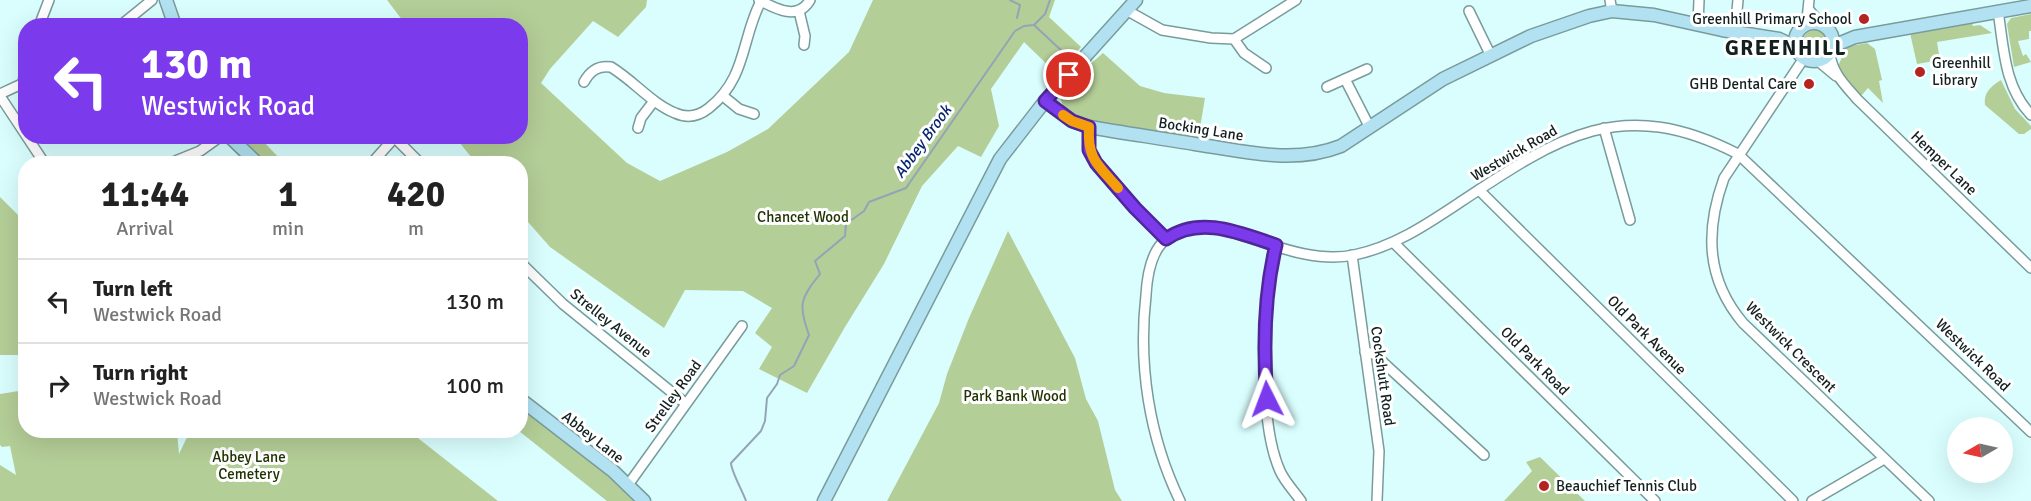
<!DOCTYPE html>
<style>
:root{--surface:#fff;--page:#f6f6f6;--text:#222;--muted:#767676;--line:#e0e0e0}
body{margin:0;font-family:Signika,sans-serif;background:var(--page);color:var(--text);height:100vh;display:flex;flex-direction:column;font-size:22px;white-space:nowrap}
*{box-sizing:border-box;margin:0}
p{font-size:20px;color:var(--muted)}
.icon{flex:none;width:33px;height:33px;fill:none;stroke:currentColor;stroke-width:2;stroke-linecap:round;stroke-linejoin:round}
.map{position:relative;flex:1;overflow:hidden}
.sheet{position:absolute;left:18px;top:156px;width:510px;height:282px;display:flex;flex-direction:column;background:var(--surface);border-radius:24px;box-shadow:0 6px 24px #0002}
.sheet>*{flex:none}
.banner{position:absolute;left:18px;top:18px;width:510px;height:126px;border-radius:24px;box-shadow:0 6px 24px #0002;background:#7c3aed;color:#fff;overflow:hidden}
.needle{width:39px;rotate:261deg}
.controls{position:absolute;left:1947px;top:417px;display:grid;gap:12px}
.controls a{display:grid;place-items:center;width:66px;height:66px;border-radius:50%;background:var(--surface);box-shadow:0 6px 24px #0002;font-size:30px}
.pin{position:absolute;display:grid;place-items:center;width:51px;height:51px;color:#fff;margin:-26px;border:3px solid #fff;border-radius:50%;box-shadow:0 2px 6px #0007}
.me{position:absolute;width:66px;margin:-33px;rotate:357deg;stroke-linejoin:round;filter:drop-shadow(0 0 4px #0008)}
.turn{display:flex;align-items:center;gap:21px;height:126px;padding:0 24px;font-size:27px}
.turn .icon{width:78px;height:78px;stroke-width:2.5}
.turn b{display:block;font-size:42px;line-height:51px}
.eta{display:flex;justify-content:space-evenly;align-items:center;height:102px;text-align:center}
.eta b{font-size:36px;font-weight:800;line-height:42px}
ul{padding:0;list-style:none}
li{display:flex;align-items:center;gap:18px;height:84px;padding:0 24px;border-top:2px solid var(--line)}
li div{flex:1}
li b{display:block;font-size:22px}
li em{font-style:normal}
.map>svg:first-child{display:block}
</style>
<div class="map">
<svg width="2031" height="501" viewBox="0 0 2031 501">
<rect width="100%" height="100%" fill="#dafefe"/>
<!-- green -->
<g fill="#b4ce97">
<polygon points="387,0 647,0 646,7 618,37 593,21 550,69 541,83 627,163 660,181 727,152 768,129 849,52 873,0 1055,0 1049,17 1081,47 1057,74 1024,42 991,89 999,126 981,157 958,146 922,186 884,264 845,327 807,393 759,369 772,347 755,333 772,308 743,291 685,290 664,328 550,247 521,214 520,164 476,163 455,137 520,136 520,26 406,25"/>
<polygon points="2031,14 2031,31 2029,31 2029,39 2018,41 2023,56 2026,54 2031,62 2014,67 2007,24 2011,18"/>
<polygon points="1972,23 1973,26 1980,25 1992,33 1937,42 1940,60 1917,64 1910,33"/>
<circle cx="1815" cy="42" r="12"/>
<polygon points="1867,43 1875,49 1882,80 1879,81 1883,103 1868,88 1861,96 1837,69 1846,47"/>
<path d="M 1103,53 L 1140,86 L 1164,93 L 1205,98 L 1198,140 C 1180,137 1161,134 1143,131 C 1124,128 1042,122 1065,86 Z"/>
<path d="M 2001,80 L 2015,109 L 2031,126 L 2031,129 L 2024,134 L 2019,134 L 1985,105 C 1983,93 1991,86 2001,80 Z"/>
<polygon points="236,137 259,137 284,163 265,163"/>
<polygon points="0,197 17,214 25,219 25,355 0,355"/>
<polygon points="1008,231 1075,358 1086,399 1098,421 1115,490 1122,501 887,501 939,403 947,374 969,318"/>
<polygon points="25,390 26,430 177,431 179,454 190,431 409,431 498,501 0,501 0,465 16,475 10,446 2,447 0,445 0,394"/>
<polygon points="521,408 598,467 634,501 607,501 519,431 520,430"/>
<polygon points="1540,457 1585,501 1504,501 1532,471 1526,462"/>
</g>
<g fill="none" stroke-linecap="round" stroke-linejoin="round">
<!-- stream -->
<g stroke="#95a3b6" stroke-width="2">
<polyline points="1010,0 1020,5 1017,18"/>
<polyline points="1034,25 1064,53"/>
<path d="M 746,501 C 743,492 731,471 731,463 L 761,431 L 765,421 L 767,398 L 777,384 L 780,375 L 794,366 L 809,335 C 798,305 800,299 820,274 L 815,261 L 845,236 L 846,224 L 864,211 L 869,202 L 906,188 L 1015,31 L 1024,26 L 1034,25 L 1045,14 L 1050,0"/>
</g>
<!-- street casing -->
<g stroke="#7a9b9b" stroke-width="12">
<g id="street">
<path d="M 759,0 C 776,9 798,21 810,0"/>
<polyline points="1610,0 1612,11"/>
<polyline points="1809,10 1822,25"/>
<polyline points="799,11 805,36 804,45"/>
<polyline points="1128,11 1162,30 1211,38 1234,39 1244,53 1266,68"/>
<polyline points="1469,11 1490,54"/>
<path d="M 1998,11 C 2004,49 2004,86 2031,115"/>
<polyline points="1698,24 1699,0"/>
<polyline points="39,26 49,0"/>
<polyline points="120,26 152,0"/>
<polyline points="1803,27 1807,20 1809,0"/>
<polyline points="1735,32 1738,0"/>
<polyline points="1234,39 1296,0"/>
<path d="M 1830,52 C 1831,72 1845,85 1857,99 L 2031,268"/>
<path d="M 1804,58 L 1724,178 C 1705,231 1706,279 1743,323 L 1929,501"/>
<polyline points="1818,61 1836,76"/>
<polyline points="1345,79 1369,126"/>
<path d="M 584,82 C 590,71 598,65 611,67 C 634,81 651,103 675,113 C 688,119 699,116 709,108 C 747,78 741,39 761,1"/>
<polyline points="23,84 26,62"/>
<polyline points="1327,87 1367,69"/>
<polyline points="0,94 26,82"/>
<polyline points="0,96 45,164"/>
<polyline points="723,96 739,109 754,114"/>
<path d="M 1089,127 C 1089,135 1087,143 1089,150 C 1095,171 1149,222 1166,239"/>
<polyline points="638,128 641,118 654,101"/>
<polyline points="1604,128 1630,220"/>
<polyline points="395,138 421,164"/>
<polyline points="168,164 200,151 221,136"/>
<polyline points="371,164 396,136"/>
<polyline points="1479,190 1793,501"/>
<polyline points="1394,243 1655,501"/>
<path d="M 1276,245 C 1263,300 1257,419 1280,471 C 1285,482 1294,491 1301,501"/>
<polyline points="1352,255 1379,451 1377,501"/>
<polyline points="520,262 563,304 685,403"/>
<polyline points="1365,352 1374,354 1484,455"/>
<polyline points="628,485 742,326"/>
<path d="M 1180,501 C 1149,437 1138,365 1146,295 C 1147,278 1150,256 1162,243 C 1174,229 1192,226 1208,226 C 1255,236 1306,265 1354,255 C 1393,247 1426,225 1459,203 C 1558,137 1621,94 1738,154 L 2031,432"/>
<polyline points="1812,501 1884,459"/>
</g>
</g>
<!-- secondary casing -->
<g stroke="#7a9b9b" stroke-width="15">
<g id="secondary">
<polyline points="166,0 175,26"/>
<circle cx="1814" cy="42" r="19"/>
<polyline points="1833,46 1855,37 2031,6"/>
<path d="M 1045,101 L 1072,121 L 1089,127 C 1124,133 1159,138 1195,144 C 1244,151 1293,165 1341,146 L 1443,79 L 1531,36 L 1589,16 L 1612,11 L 1654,15 L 1722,30 L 1779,39 L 1796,47"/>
<polyline points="229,136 258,164"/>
<polyline points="520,399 613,471 644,501"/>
<polyline points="824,501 1000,159 1045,101 1136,0"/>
</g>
</g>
<!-- street -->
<use href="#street" stroke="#fff" stroke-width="9"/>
<!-- secondary -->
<use href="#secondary" stroke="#b2e2f1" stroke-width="12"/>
</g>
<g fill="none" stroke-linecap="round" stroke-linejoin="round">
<!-- route casing -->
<g stroke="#51269a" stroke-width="15">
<path id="route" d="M 1069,75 L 1045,101 L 1072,121 L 1089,127 L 1089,150 L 1096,163 L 1135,208 L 1166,239 C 1200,215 1240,233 1276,245 C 1264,295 1263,348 1267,399"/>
</g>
<!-- route -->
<use href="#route" stroke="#7c3aed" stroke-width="10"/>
<!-- slow -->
<path stroke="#f59e0b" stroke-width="10" d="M 1063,115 L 1072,121 L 1089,127 C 1087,159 1098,165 1118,188"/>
</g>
<!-- markers -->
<g fill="#b42420" stroke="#fff" stroke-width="2">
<circle cx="1864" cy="19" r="6"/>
<circle cx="1920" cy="72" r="6"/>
<circle cx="1809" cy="84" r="6"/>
<circle cx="1544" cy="486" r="6"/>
</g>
<g text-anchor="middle" stroke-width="6" stroke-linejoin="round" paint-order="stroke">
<!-- poi labels -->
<g font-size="15" fill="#132020" stroke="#fff" text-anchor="end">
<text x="1852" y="24">Greenhill Primary School</text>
<text x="1932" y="68" text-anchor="start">Greenhill<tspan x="1932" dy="17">Library</tspan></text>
<text x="1797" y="89">GHB Dental Care</text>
<text x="1556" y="491" text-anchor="start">Beauchief Tennis Club</text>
</g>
<!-- street labels -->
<g font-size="15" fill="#132020" stroke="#fff">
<text transform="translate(1201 129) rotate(9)" y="5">Bocking Lane</text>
<text transform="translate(1514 153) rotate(-30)" y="5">Westwick Road</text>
<text transform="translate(1944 163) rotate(44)" y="5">Hemper Lane</text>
<text transform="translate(611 323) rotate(39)" y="5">Strelley Avenue</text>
<text transform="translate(1647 335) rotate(45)" y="5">Old Park Avenue</text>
<text transform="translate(1791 347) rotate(45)" y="5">Westwick Crescent</text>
<text transform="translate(1973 355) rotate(44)" y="5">Westwick Road</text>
<text transform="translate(1535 361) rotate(45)" y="5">Old Park Road</text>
<text transform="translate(1383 376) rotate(82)" y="5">Cockshutt Road</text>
<text transform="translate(673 396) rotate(-54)" y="5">Strelley Road</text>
<text transform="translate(593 437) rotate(38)" y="5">Abbey Lane</text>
</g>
<!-- park labels -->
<g font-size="15" fill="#203300" stroke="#fff">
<text x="803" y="222">Chancet Wood</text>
<text x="1015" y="401">Park Bank Wood</text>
<text x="249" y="462">Abbey Lane<tspan x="249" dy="17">Cemetery</tspan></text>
</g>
<!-- water labels -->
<g font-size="16" font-style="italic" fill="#07256e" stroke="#fff">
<text transform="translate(922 141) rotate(-54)" y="6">Abbey Brook</text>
</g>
<!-- district labels -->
<g font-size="21" font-weight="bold" letter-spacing="1.5" fill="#132020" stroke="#fff">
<text x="1786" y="55">GREENHILL</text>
</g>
</g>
</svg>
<div class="controls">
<a><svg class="needle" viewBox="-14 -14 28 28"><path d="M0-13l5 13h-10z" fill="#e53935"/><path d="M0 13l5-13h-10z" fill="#767676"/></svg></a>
</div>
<div class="pin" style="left:1069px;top:75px;background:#d93025"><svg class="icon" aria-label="arrive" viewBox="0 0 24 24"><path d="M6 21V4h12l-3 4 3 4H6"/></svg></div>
<svg class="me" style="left:1267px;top:399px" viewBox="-20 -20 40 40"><path d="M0-17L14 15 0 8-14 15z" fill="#7c3aed" stroke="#fff" stroke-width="4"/></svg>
<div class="banner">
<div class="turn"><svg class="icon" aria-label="left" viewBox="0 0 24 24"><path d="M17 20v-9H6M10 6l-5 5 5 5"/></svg><div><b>130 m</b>Westwick Road</div></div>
</div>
<section class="sheet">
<div class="eta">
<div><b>11:44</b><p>Arrival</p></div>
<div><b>1</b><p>min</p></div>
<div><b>420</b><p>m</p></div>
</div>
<ul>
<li><svg class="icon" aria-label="left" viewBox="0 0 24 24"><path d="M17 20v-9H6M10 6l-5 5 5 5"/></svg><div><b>Turn left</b><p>Westwick Road</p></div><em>130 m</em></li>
<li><svg class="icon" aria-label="right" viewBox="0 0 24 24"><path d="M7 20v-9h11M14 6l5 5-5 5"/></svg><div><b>Turn right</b><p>Westwick Road</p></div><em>100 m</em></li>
</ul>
</section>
</div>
